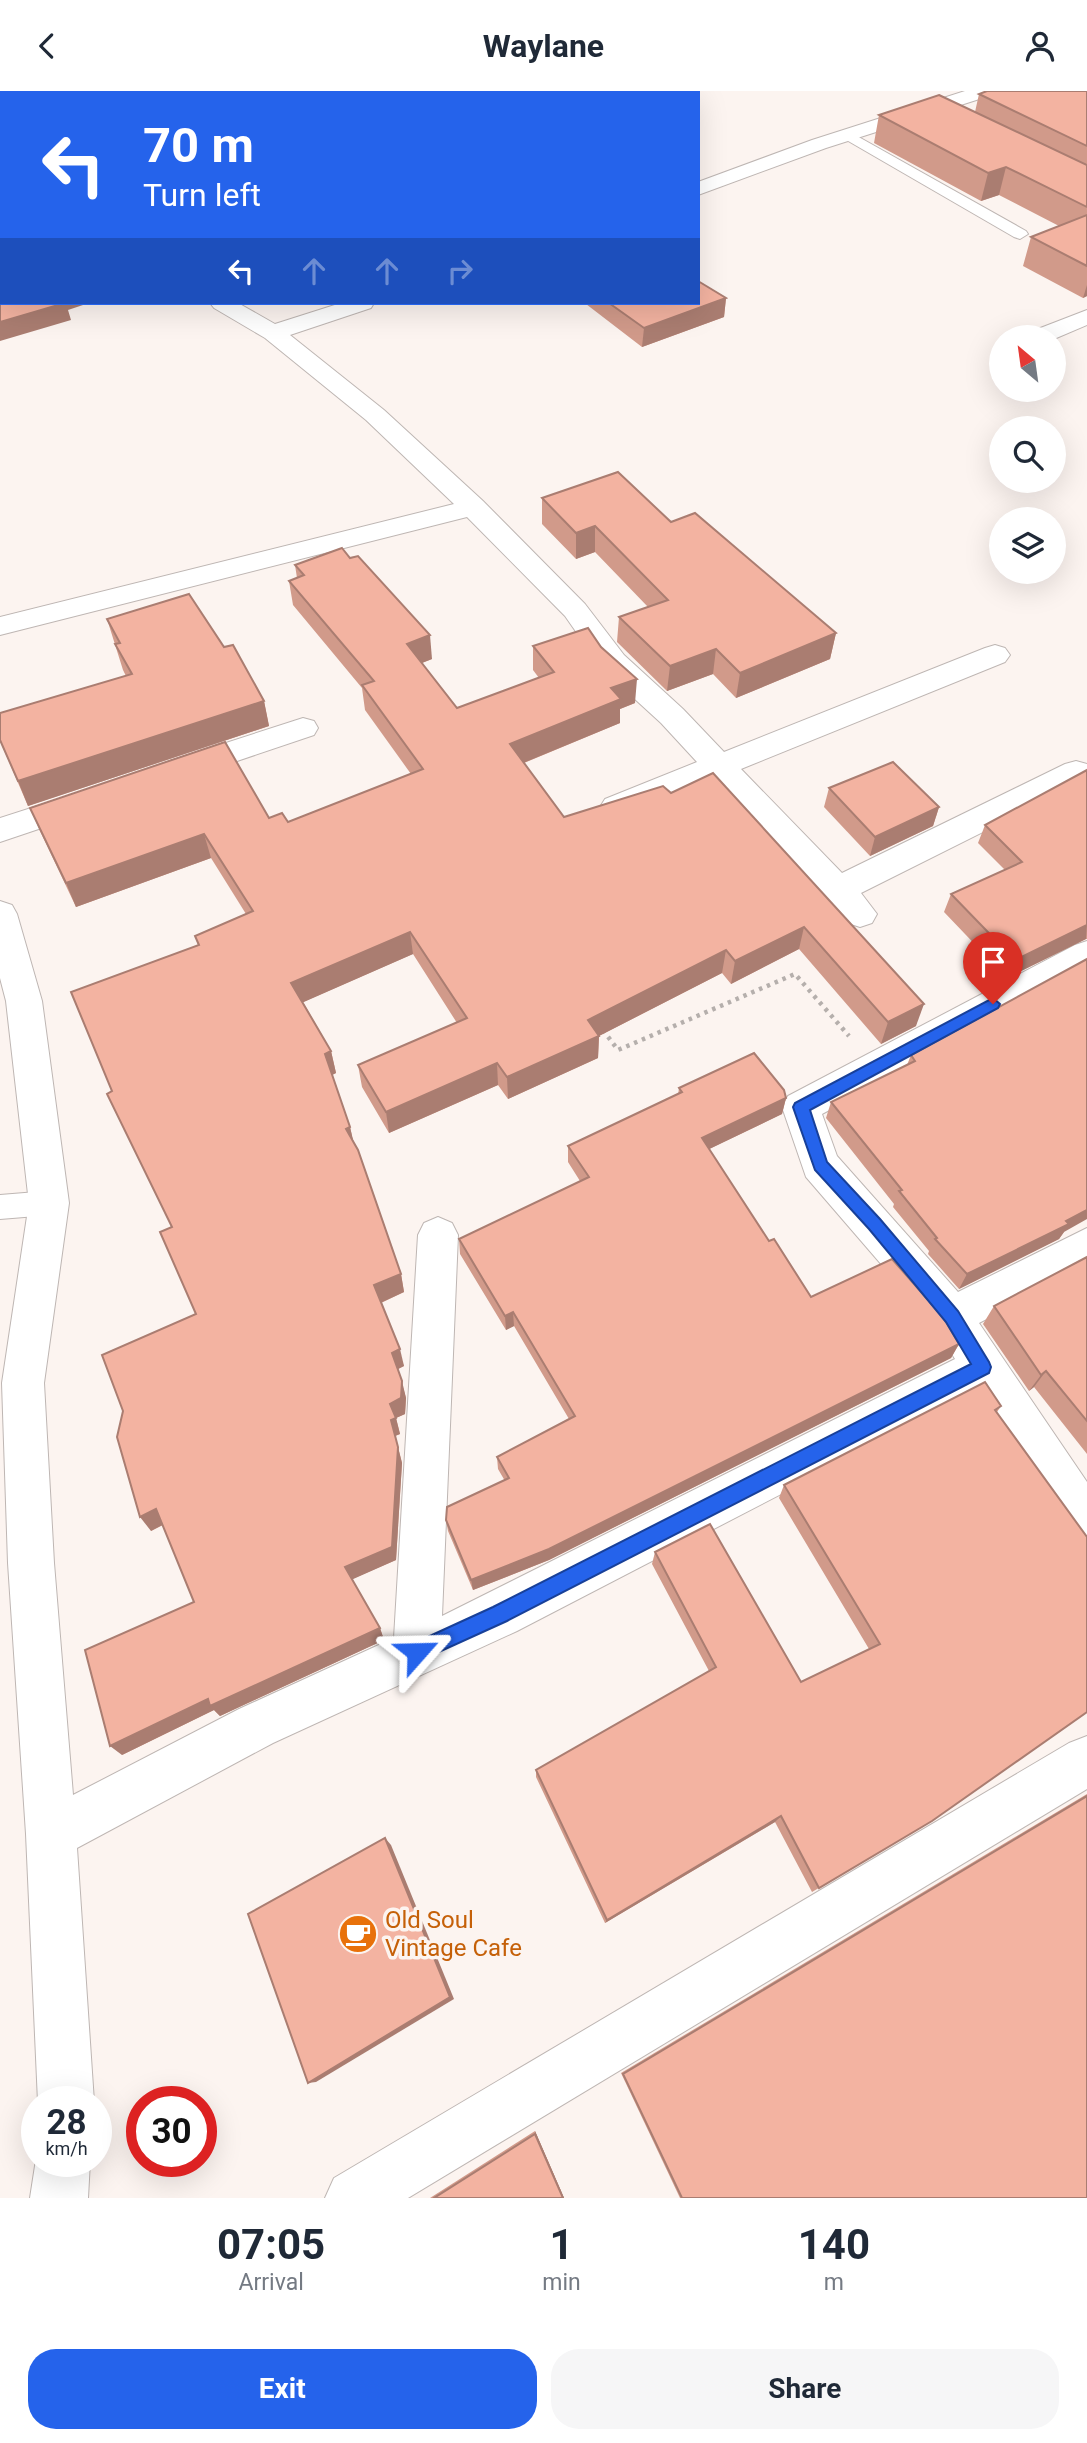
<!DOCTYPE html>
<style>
:root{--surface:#fff;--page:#f6f6f7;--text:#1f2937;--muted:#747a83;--accent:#2563eb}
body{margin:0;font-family:Roboto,sans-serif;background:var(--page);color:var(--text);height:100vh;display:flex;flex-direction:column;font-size:26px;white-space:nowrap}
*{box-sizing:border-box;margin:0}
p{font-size:23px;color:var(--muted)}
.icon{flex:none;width:38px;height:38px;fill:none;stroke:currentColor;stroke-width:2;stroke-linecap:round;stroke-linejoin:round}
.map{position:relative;height:2107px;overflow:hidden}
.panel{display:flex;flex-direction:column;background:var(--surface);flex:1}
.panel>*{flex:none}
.guide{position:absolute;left:0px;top:0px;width:700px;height:214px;box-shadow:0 7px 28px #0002;background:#2563eb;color:#fff;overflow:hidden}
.needle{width:46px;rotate:331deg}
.tools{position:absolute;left:989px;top:234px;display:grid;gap:14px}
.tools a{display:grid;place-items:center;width:77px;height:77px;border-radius:50%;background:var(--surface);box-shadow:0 7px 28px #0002;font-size:35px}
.speed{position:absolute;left:21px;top:1995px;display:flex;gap:14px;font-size:35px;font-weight:700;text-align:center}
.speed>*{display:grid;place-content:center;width:91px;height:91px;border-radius:50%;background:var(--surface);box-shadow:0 7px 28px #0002;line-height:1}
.speed small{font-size:18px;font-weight:400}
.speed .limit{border:10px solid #d22;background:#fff;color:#111}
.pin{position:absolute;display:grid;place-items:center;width:60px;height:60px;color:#fff;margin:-72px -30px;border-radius:50% 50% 50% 0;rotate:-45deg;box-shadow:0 0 7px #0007}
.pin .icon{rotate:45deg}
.me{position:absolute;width:77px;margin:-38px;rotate:65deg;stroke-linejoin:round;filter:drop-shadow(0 0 5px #0008)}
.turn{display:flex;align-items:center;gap:24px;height:147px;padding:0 28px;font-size:32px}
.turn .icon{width:91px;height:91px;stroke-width:2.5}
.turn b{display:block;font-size:49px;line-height:60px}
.lanes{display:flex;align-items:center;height:66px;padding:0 28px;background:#0003;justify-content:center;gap:35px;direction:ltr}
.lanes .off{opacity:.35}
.eta{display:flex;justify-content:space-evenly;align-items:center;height:119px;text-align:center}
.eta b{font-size:42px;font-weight:700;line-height:49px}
.primary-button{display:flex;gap:14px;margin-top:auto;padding:14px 28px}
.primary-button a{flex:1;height:80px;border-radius:28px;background:var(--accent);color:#fff;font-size:28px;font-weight:700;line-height:80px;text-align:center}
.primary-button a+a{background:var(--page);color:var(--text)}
header{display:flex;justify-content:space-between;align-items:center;height:91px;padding:0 28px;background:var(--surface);font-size:32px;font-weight:700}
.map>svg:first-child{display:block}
</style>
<header><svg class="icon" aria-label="back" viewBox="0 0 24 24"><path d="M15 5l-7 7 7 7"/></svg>Waylane<svg class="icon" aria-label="person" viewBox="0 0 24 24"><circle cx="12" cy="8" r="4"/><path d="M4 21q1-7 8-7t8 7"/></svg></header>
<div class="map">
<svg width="1087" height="2107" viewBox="0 0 1087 2107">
<rect width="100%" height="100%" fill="#fcf4f0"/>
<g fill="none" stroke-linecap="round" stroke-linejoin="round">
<!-- service casing -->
<g stroke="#beb6b3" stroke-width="2">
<g id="service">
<polygon points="590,0 609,0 589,2"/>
<rect x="0" y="39" width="2" height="8"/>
<polygon points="848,40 1026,140 1028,143 1020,148 1014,146 843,47 841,44 843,41"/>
<polygon points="49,1100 59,1103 63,1112 59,1121 49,1124 0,1128 0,1104"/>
</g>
</g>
<!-- minor casing -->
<g stroke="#beb6b3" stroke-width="2">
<g id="minor">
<polygon points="965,0 995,0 992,4 826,57 698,104 698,91 812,49"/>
<rect x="0" y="55" width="2" height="13"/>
<rect x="0" y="131" width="2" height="14"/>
<polygon points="210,212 238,212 275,233 341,212 374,212 371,217 290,244 384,319 483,410 585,513 624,564 683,618 724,661 985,557 995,554 1005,557 1010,564 1005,571 741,678 842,782 1065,673 1076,670 1087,673 1087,689 861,802 877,823 872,832 860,836 848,832 714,689 627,724 616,727 605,724 600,716 605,708 697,671 661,632 602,578 565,525 467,426 0,544 0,526 454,413 366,329 265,247 214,217"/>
<polygon points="1087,219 1087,234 1054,248 1026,246 1030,241"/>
<polygon points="303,627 314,630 318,637 314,644 181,689 170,686 165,678 170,670"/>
<polygon points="84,700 95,703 100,711 95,719 0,751 0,727"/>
<polygon points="0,810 12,814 17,823 42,910 69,1112 44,1292 54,1472 73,1704 239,1618 394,1547 418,1144 424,1132 438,1126 452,1132 458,1144 442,1525 955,1268 937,1238 806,1086 782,1016 788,1005 1075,854 1087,850 1087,879 822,1023 837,1065 958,1201 1087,1137 1087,1175 979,1232 1087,1391 1087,1452 1071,1446 976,1302 517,1540 273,1652 77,1757 94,2011 38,2011 26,1743 8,1472 2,1292 29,1112 6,910 0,887"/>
<polygon points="1087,1645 1087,1698 408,2107 325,2107 334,2087 1069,1652"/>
<polygon points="37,2062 37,2070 90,2070 88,2107 30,2107"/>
</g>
</g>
<!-- path -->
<polyline stroke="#b5afac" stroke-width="4.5" stroke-dasharray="3.5 5" stroke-linecap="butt" points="603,939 618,959 795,883 849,945"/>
<!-- service -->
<use href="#service" fill="#fff" fill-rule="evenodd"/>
<!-- minor -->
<use href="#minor" fill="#fff" fill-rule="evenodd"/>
</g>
<!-- wall -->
<g fill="#d19a8a">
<polygon points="0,0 2,2 2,16 0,14"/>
<polygon points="1087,0 1087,205 1083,207 1023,175 1031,146 1059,135 999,104 981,110 874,52 879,24 975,21 979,3"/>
<polygon points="726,207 724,226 642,256 586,213 586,212 698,212"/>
<polygon points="542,407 671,431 836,542 830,568 736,607 713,583 667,600 617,551 619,526 648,516 595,461 576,468 542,433"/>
<polygon points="295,474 432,568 422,572 457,617 539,587 533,579 533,555 635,612 620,618 620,632 524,672 564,726 663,695 916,935 881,953 799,858 731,893 722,882 599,945 598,967 508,1008 498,994 389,1042 362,996 358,974 457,932 413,863 303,911 331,960 336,982 332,984 350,1036 353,1050 401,1183 404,1201 381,1212 404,1275 398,1278 406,1307 405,1323 396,1327 400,1343 395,1345 402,1372 396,1469 352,1488 380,1537 384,1549 220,1625 214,1619 122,1664 194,1511 163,1434 151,1440 196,1223 172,1136 107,1003 112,1000 198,854 195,845 246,823 211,767 76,816 40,740 30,717 269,727 288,731 411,683 365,619 362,597 293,514 289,490 297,487"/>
<polygon points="107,528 224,556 264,610 269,635 28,715 0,650 126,585 123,579"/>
<polygon points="1087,679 1087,848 1086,848 1007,887 944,821 951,803 1005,779 978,752 985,734"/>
<polygon points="829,697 939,716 933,735 870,765 824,716"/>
<polygon points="911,964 1064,1141 1059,1148 959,1198 928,1163 929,1160 893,1116 894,1113 826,1027 831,1011 907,974"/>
<polygon points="679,997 786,1007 782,1023 709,1058 769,1150 811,1206 959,1253 951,1267 549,1469 473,1499 448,1440 446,1429 505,1390 498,1378 497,1366 569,1328 514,1235 506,1239 460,1163 459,1148 580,1090 568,1071 568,1055 678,1004"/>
<polygon points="1087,1166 1087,1363 1034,1296 1029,1300 983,1233 994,1215"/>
<polygon points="1001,1315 997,1321 932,1730 812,1801 775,1731 605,1832 536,1686 536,1679 709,1580 652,1473 655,1461 801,1591 869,1558 779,1407 784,1394"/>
<polygon points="1087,1703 1087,2107 680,2107 621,1982"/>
<polygon points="535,2040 564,2107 430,2107"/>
</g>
<!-- shaded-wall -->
<g fill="#aa7d71">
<polygon points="1006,76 999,104 981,110 988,82"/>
<polygon points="1087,194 1087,205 1083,207"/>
<polygon points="726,207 724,226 642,256 644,237"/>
<polygon points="60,212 89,212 68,219 71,229 0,250 0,231"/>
<polygon points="595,435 595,461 576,468 576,442"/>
<polygon points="836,542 830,568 736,607 740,582"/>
<polygon points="430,544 432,568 409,577 407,553"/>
<polygon points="716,558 713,583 667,600 670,575"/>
<polygon points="637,588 635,612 620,618 620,632 511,677 510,653 611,597"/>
<polygon points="264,610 269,635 28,715 18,690"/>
<polygon points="939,716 933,735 870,765 875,746"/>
<polygon points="204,743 211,767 76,816 66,792"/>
<polygon points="1087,834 1086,848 1007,887 1015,869"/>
<polygon points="804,836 799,858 731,893 735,870"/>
<polygon points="410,841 413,863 297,914 291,892"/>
<polygon points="726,859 722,882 599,945 598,967 508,1008 507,986 588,929"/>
<polygon points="924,913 916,935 881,953 888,931"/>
<polygon points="331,960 336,982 330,985 325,963"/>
<polygon points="497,972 498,994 389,1042 386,1021"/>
<polygon points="786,1007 782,1023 699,1063 702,1047"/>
<polygon points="350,1036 355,1057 346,1038"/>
<polygon points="1087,1119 1087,1128 1064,1141 1059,1148 959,1198 967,1183"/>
<polygon points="401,1183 404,1201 378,1213 374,1194"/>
<polygon points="513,1221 514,1235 506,1239 505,1225"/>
<polygon points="959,1253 951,1267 549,1469 473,1499 471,1489"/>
<polygon points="400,1258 404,1275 396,1279 392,1262"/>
<polygon points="1046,1280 1034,1296 1029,1300 1041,1284"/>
<polygon points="402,1290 406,1307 405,1323 396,1327 400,1343 395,1345 391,1329 390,1313"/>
<polygon points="398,1356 402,1372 396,1469 351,1489 345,1476"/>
<polygon points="156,1418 166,1432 151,1440 140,1426"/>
<polygon points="380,1537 384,1549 220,1625 214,1619 122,1664 110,1655 208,1608"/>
<polygon points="781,1725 775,1731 605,1832 607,1829"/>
<polygon points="385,1747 391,1754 454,1908 316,1991 308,1992"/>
<polygon points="535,2040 564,2107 563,2107 535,2043"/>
</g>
<!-- building -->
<g fill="#f3b3a1" stroke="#aa7d71" stroke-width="2">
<polygon points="0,0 109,0 111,2 2,2 2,4 0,3"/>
<polygon points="987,0 1087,0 1087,55 979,3"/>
<polygon points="939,4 1087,74 1087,116 1006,76 988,82 879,24"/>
<polygon points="1087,124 1087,175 1031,146"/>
<polygon points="0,152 2,152 2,212 65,212 0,231"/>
<polygon points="698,190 726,207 644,237 609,212 698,212"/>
<polygon points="618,381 671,431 695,422 836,542 740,582 716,558 670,575 619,526 668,509 595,435 576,442 542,407"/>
<polygon points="342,457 350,467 358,465 430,544 407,553 457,617 554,581 533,555 588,537 601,556 637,588 611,597 621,608 510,653 564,726 663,695 671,702 713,682 924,913 888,931 804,836 735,870 726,859 588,929 599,945 507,986 497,972 386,1021 358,974 467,927 410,841 291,892 331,960 325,963 350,1036 346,1038 358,1059 401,1183 374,1194 400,1258 392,1262 402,1290 401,1307 390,1313 396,1327 391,1329 398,1356 392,1456 345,1476 380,1537 210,1615 208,1608 110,1655 85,1559 194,1511 156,1418 140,1426 117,1346 123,1320 102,1264 196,1223 160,1141 172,1136 107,1003 112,1000 71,901 199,854 195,845 253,820 204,743 66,792 30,717 225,651 269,727 282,722 288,731 423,678 362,594 374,590 289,490 304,484 295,474"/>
<polygon points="189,503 224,556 233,554 264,610 18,690 0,649 0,622 132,583 115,553 120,552 107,528"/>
<polygon points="893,671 939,716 875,746 829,697"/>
<polygon points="1087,679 1087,834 1015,869 951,803 1022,771 985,734"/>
<polygon points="1087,868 1087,1119 1066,1130 1069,1133 967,1183 935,1148 937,1147 899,1100 902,1099 831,1011 915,970 911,964"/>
<polygon points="754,962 784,999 786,1007 702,1047 769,1150 774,1148 811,1206 892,1168 943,1226 959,1253 549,1458 471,1489 446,1429 447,1416 509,1387 497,1366 575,1325 513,1221 505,1225 459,1148 589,1086 568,1055 682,1001 679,997"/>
<polygon points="1087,1166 1087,1330 1046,1280 1041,1284 994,1215"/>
<polygon points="985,1291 1001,1315 995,1319 1087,1446 1087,1621 932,1730 819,1797 781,1725 607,1829 536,1679 716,1576 655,1461 710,1433 801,1591 880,1553 784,1394"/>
<polygon points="1087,1705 1087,2107 682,2107 623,1983"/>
<polygon points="385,1747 450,1906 308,1992 248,1823"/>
<polygon points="535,2043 563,2107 434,2107"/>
</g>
<!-- route -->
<polygon fill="#2563eb" stroke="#184099" stroke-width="2" points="993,907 1000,913 998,917 810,1019 827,1071 880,1128 958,1220 989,1271 991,1276 989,1282 507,1530 417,1571 410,1568 408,1561 410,1554 493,1516 971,1273 946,1231 869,1138 815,1079 793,1016 795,1012"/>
<!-- icons -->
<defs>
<g id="cafe-disc" transform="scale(2.0125)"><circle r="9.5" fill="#e8710a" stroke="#fcf4f0"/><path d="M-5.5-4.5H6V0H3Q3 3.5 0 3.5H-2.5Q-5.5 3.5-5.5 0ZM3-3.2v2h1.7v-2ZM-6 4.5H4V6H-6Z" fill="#fff"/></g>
</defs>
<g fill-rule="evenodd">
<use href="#cafe-disc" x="358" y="1843"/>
</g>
<g text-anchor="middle" stroke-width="7" stroke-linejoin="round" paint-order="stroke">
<!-- near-food labels -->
<g font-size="24" fill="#c56008" stroke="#fcf4f0" text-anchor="start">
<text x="385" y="1837">Old Soul<tspan x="385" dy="28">Vintage Cafe</tspan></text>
</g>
</g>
</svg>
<div class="tools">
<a><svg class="needle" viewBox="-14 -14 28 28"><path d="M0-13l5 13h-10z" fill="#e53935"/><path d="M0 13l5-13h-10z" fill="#747a83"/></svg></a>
<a><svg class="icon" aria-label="search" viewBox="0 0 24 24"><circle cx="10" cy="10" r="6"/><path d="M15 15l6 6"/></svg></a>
<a><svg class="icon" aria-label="layers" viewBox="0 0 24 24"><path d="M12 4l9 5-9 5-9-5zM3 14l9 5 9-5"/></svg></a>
</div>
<div class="speed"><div>28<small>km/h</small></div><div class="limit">30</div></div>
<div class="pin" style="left:993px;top:913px;background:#d93025"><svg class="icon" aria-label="arrive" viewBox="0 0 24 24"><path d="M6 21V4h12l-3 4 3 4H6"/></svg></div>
<svg class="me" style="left:417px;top:1561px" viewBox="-20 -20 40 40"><path d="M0-17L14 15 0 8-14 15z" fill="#2563eb" stroke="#fff" stroke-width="4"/></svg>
<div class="guide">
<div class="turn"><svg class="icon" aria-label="left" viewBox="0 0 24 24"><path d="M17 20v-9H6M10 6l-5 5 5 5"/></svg><div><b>70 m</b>Turn left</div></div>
<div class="lanes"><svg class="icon" aria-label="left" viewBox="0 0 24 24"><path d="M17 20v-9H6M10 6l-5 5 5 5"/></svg><svg class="icon off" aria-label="ahead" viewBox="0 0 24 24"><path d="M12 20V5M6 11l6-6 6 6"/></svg><svg class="icon off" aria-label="ahead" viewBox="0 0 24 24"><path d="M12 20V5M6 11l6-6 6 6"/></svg><svg class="icon off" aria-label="right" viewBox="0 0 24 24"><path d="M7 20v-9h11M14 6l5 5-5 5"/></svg></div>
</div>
</div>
<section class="panel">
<div class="eta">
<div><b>07:05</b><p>Arrival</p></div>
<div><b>1</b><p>min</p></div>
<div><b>140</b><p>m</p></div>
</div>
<div class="primary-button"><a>Exit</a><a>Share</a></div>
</section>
